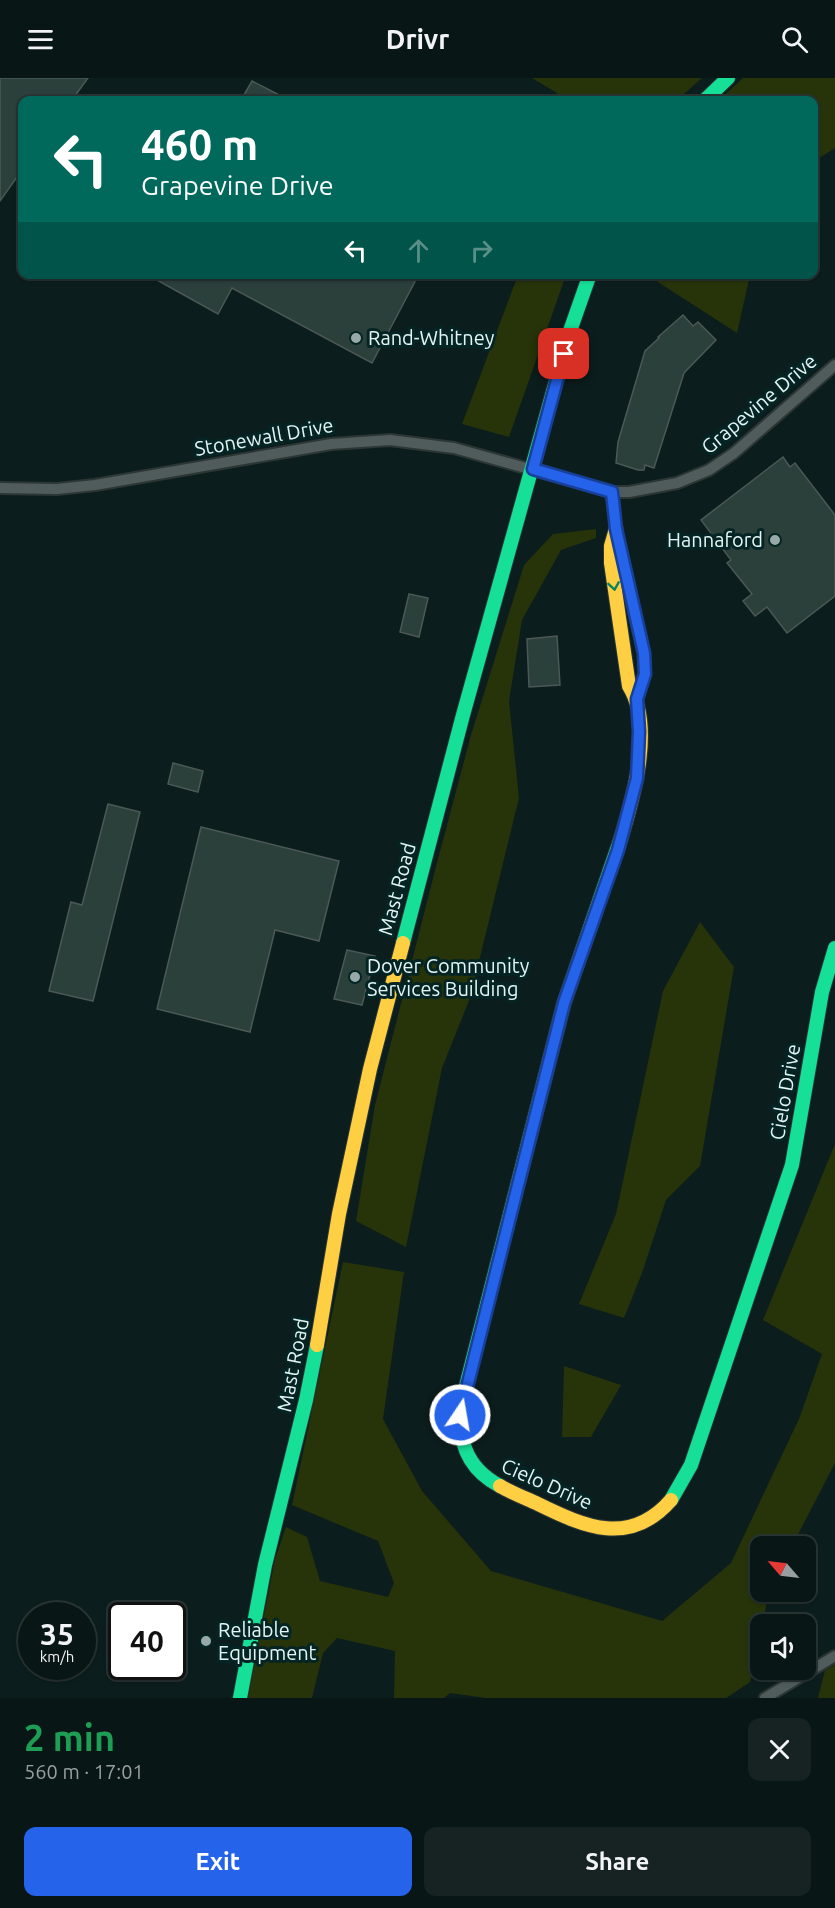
<!DOCTYPE html>
<meta charset="utf-8">
<style>
:root{--surface:#091616;--page:#172323;--text:#f1f3f6;--muted:#999fa1;--line:#293535;--accent:#2563eb}
body{margin:0;font-family:Ubuntu,sans-serif;background:var(--page);color:var(--text);height:100vh;display:flex;flex-direction:column;font-size:22px;white-space:nowrap}
*{box-sizing:border-box;margin:0}
p{font-size:20px;color:var(--muted)}
.icon{flex:none;width:33px;height:33px;fill:none;stroke:currentColor;stroke-width:2;stroke-linecap:round;stroke-linejoin:round}
.map{position:relative;height:1620px;overflow:hidden}
.side{display:flex;flex-direction:column;background:var(--surface);flex:1}
.side>*{flex:none}
.hud{position:absolute;left:18px;top:18px;width:800px;height:183px;border-radius:12px;box-shadow:0 2px 4px #0004,0 0 0 2px var(--line);background:#00695c;color:#fff;overflow:hidden}
.needle{width:39px;rotate:298deg}
.controls{position:absolute;left:750px;top:1458px;display:grid;gap:12px}
.controls a{display:grid;place-items:center;width:66px;height:66px;border-radius:12px;background:var(--surface);box-shadow:0 2px 4px #0004,0 0 0 2px var(--line);font-size:30px}
.speed{position:absolute;left:18px;top:1524px;display:flex;gap:12px;font-size:30px;font-weight:700;text-align:center}
.speed>*{display:grid;place-content:center;width:78px;height:78px;border-radius:50%;background:var(--surface);box-shadow:0 2px 4px #0004,0 0 0 2px var(--line);line-height:1}
.speed small{font-size:15px;font-weight:400}
.speed .limit{border:3px solid #111;border-radius:9px;background:#fff;color:#111}
.pin{position:absolute;display:grid;place-items:center;width:51px;height:51px;color:#fff;margin:-26px;border-radius:12px;box-shadow:0 3px 9px #0006}
.me{position:absolute;width:66px;margin:-33px;rotate:12deg;stroke-linejoin:round;filter:drop-shadow(0 0 4px #0008)}
.turn{display:flex;align-items:center;gap:21px;height:126px;padding:0 24px;font-size:27px}
.turn .icon{width:78px;height:78px;stroke-width:2.5}
.turn b{display:block;font-size:42px;line-height:51px}
.lanes{display:flex;align-items:center;height:57px;padding:0 24px;background:#0003;justify-content:center;gap:30px;direction:ltr}
.lanes .off{opacity:.35}
.round{display:grid;place-items:center;flex:none;width:63px;height:63px;border-radius:12px;background:var(--page)}
.summary{display:flex;align-items:center;justify-content:space-between;height:102px;padding:0 24px}
h1{font-size:36px;font-weight:700;line-height:45px;color:#1e9e55}
.button{display:flex;gap:12px;margin-top:auto;padding:12px 24px}
.button a{flex:1;height:69px;border-radius:12px;background:var(--accent);color:#fff;font-size:24px;font-weight:700;line-height:69px;text-align:center}
.button a+a{background:var(--page);color:var(--text)}
header{display:flex;justify-content:space-between;align-items:center;height:78px;padding:0 24px;background:var(--surface);font-size:27px;font-weight:700}
.map>svg:first-child{display:block}
</style>
<header><svg class="icon" aria-label="menu" viewBox="0 0 24 24"><path d="M4 6h16M4 12h16M4 18h16"/></svg>Drivr<svg class="icon" aria-label="search" viewBox="0 0 24 24"><circle cx="10" cy="10" r="6"/><path d="M15 15l6 6"/></svg></header>
<div class="map">
<svg width="835" height="1620" viewBox="0 0 835 1620">
<rect width="100%" height="100%" fill="#0c1d1d"/>
<!-- green -->
<g fill="#273309">
<polygon points="532,0 702,0 677,22 559,22 557,15"/>
<polygon points="743,0 835,0 835,70 813,84 813,22 719,22"/>
<polygon points="518,197 566,197 509,359 462,346"/>
<polygon points="647,197 750,197 737,255"/>
<polygon points="596,451 596,460 561,472 522,542 509,623 519,720 470,920 442,990 406,1169 356,1143 375,1027 438,781 471,657 524,487 553,456"/>
<polygon points="700,844 734,889 700,1088 666,1122 642,1195 624,1240 579,1226 616,1136 663,913"/>
<polygon points="835,1066 835,1385 792,1468 760,1468 760,1514 769,1514 750,1604 726,1620 486,1620 450,1615 444,1620 394,1620 395,1573 337,1560 323,1575 312,1620 248,1620 275,1481 286,1449 307,1459 320,1503 388,1519 394,1505 378,1463 292,1427 343,1184 404,1194 383,1341 422,1413 491,1493 662,1543 731,1485 799,1341 822,1276 763,1242"/>
<polygon points="564,1288 621,1307 591,1359 562,1359"/>
<polygon points="835,1587 835,1620 818,1620 825,1592"/>
</g>
<!-- building -->
<g fill="#2b403b" stroke="#4b5855" stroke-width="1.5">
<polygon points="0,0 88,0 72,22 22,22 22,92 0,123"/>
<polygon points="252,3 289,22 241,22"/>
<polygon points="146,196 419,196 372,285 232,210 218,236"/>
<polygon points="683,237 693,248 698,244 716,262 684,295 654,390 645,387 644,392 638,392 616,385 618,364 645,273 659,260 658,259"/>
<polygon points="783,379 790,389 795,385 835,437 835,518 787,555 767,529 755,538 743,523 752,516 727,485 731,482 701,442"/>
<polygon points="409,516 428,520 419,559 400,554"/>
<polygon points="557,558 560,607 529,609 527,561"/>
<polygon points="173,685 203,693 198,714 168,706"/>
<polygon points="108,726 140,734 93,923 49,913 71,824 82,827"/>
<polygon points="201,749 339,783 319,863 275,852 250,954 157,931"/>
<polygon points="347,872 375,878 362,927 334,921"/>
</g>
<g fill="none" stroke-linecap="round" stroke-linejoin="round">
<!-- street casing -->
<g stroke="#2b3635" stroke-width="14">
<g id="street">
<polyline points="0,410 57,411 95,407 331,366 390,362 454,370 612,414 629,414 677,405 709,392 734,375 835,287"/>
<polyline points="612,414 616,451 644,575 645,596 637,621"/>
<polyline points="765,1620 835,1578"/>
</g>
</g>
<!-- fast casing -->
<g stroke="#2b3635" stroke-width="16">
<g id="fast">
<polyline points="705,22 728,0"/>
<polyline points="403,865 463,637 570,253 590,196"/>
<path d="M 500,1408 C 464,1389 456,1358 463,1320 L 564,925 L 621,760"/>
<polyline points="671,1422 691,1387 792,1087 822,914 835,870"/>
<polyline points="240,1620 265,1487 306,1322 317,1267"/>
</g>
</g>
<!-- slow casing -->
<g stroke="#2b3635" stroke-width="16">
<g id="slow">
<path d="M 616,451 L 611,468 L 611,485 L 629,608 C 654,648 634,717 621,760"/>
<polyline points="317,1267 339,1136 370,991 403,865"/>
<path d="M 500,1408 C 512,1415 525,1420 538,1426 C 585,1449 630,1469 671,1422"/>
</g>
</g>
<!-- street -->
<use href="#street" stroke="#505c5c" stroke-width="10"/>
<!-- fast -->
<use href="#fast" stroke="#16e098" stroke-width="14"/>
<!-- slow -->
<use href="#slow" stroke="#ffcf43" stroke-width="14"/>
</g>
<!-- one-way arrows -->
<defs><path id="oneway-chevron" d="M-2-3.5L2.5 0L-2 3.5" fill="none" stroke-width="1.6" stroke-linecap="round" stroke-linejoin="round" transform="scale(1.5)"/></defs>
<use stroke="#0d825e" href="#oneway-chevron" transform="translate(614 508) rotate(81)"/>
<g fill="none" stroke-linecap="round" stroke-linejoin="round">
<!-- route casing -->
<g stroke="#184099" stroke-width="15">
<polyline id="route" points="460,1337 564,925 618,772 637,700 639,654 637,621 645,596 644,575 616,451 612,414 533,391 564,276"/>
</g>
<!-- route -->
<use href="#route" stroke="#2563eb" stroke-width="10"/>
</g>
<!-- markers -->
<g fill="#98a9a9" stroke="#042524" stroke-width="2">
<circle cx="356" cy="260" r="6"/>
<circle cx="775" cy="462" r="6"/>
<circle cx="355" cy="899" r="6"/>
<circle cx="206" cy="1563" r="6"/>
</g>
<g text-anchor="middle" stroke-width="6" stroke-linejoin="round" paint-order="stroke">
<!-- poi labels -->
<g font-size="20" fill="#e4f5f4" stroke="#042524" text-anchor="start">
<text x="368" y="267">Rand-Whitney</text>
<text x="763" y="469" text-anchor="end">Hannaford</text>
<text x="367" y="895">Dover Community<tspan x="367" dy="23">Services Building</tspan></text>
<text x="218" y="1559">Reliable<tspan x="218" dy="23">Equipment</tspan></text>
</g>
<!-- street labels -->
<g font-size="20" fill="#e4f5f4" stroke="#042524">
<text transform="translate(759 326) rotate(-40)" y="7">Grapevine Drive</text>
<text transform="translate(264 359) rotate(-10)" y="7">Stonewall Drive</text>
<text transform="translate(397 811) rotate(-75)" y="7">Mast Road</text>
<text transform="translate(785 1014) rotate(-80)" y="7">Cielo Drive</text>
<text transform="translate(293 1287) rotate(-79)" y="7">Mast Road</text>
<text transform="translate(547 1406) rotate(24)" y="7">Cielo Drive</text>
</g>
</g>
</svg>
<div class="controls">
<a><svg class="needle" viewBox="-14 -14 28 28"><path d="M0-13l5 13h-10z" fill="#e53935"/><path d="M0 13l5-13h-10z" fill="#999fa1"/></svg></a>
<a><svg class="icon" aria-label="sound" viewBox="0 0 24 24"><path d="M4 9h4l5-4v14l-5-4H4zM17 9q2 3 0 6"/></svg></a>
</div>
<div class="speed"><div>35<small>km/h</small></div><div class="limit">40</div></div>
<div class="pin" style="left:564px;top:276px;background:#d93025"><svg class="icon" aria-label="arrive" viewBox="0 0 24 24"><path d="M6 21V4h12l-3 4 3 4H6"/></svg></div>
<svg class="me" style="left:460px;top:1337px" viewBox="-20 -20 40 40"><circle r="17" fill="#2563eb" stroke="#fff" stroke-width="3"/><path d="M0-11L8 9 0 5-8 9z" fill="#fff"/></svg>
<div class="hud">
<div class="turn"><svg class="icon" aria-label="left" viewBox="0 0 24 24"><path d="M17 20v-9H6M10 6l-5 5 5 5"/></svg><div><b>460 m</b>Grapevine Drive</div></div>
<div class="lanes"><svg class="icon" aria-label="left" viewBox="0 0 24 24"><path d="M17 20v-9H6M10 6l-5 5 5 5"/></svg><svg class="icon off" aria-label="ahead" viewBox="0 0 24 24"><path d="M12 20V5M6 11l6-6 6 6"/></svg><svg class="icon off" aria-label="right" viewBox="0 0 24 24"><path d="M7 20v-9h11M14 6l5 5-5 5"/></svg></div>
</div>
</div>
<section class="side">
<div class="summary"><div><h1>2 min</h1><p>560 m · 17:01</p></div><a class="round"><svg class="icon" aria-label="close" viewBox="0 0 24 24"><path d="M6 6l12 12M18 6L6 18"/></svg></a></div>
<div class="button"><a>Exit</a><a>Share</a></div>
</section>
